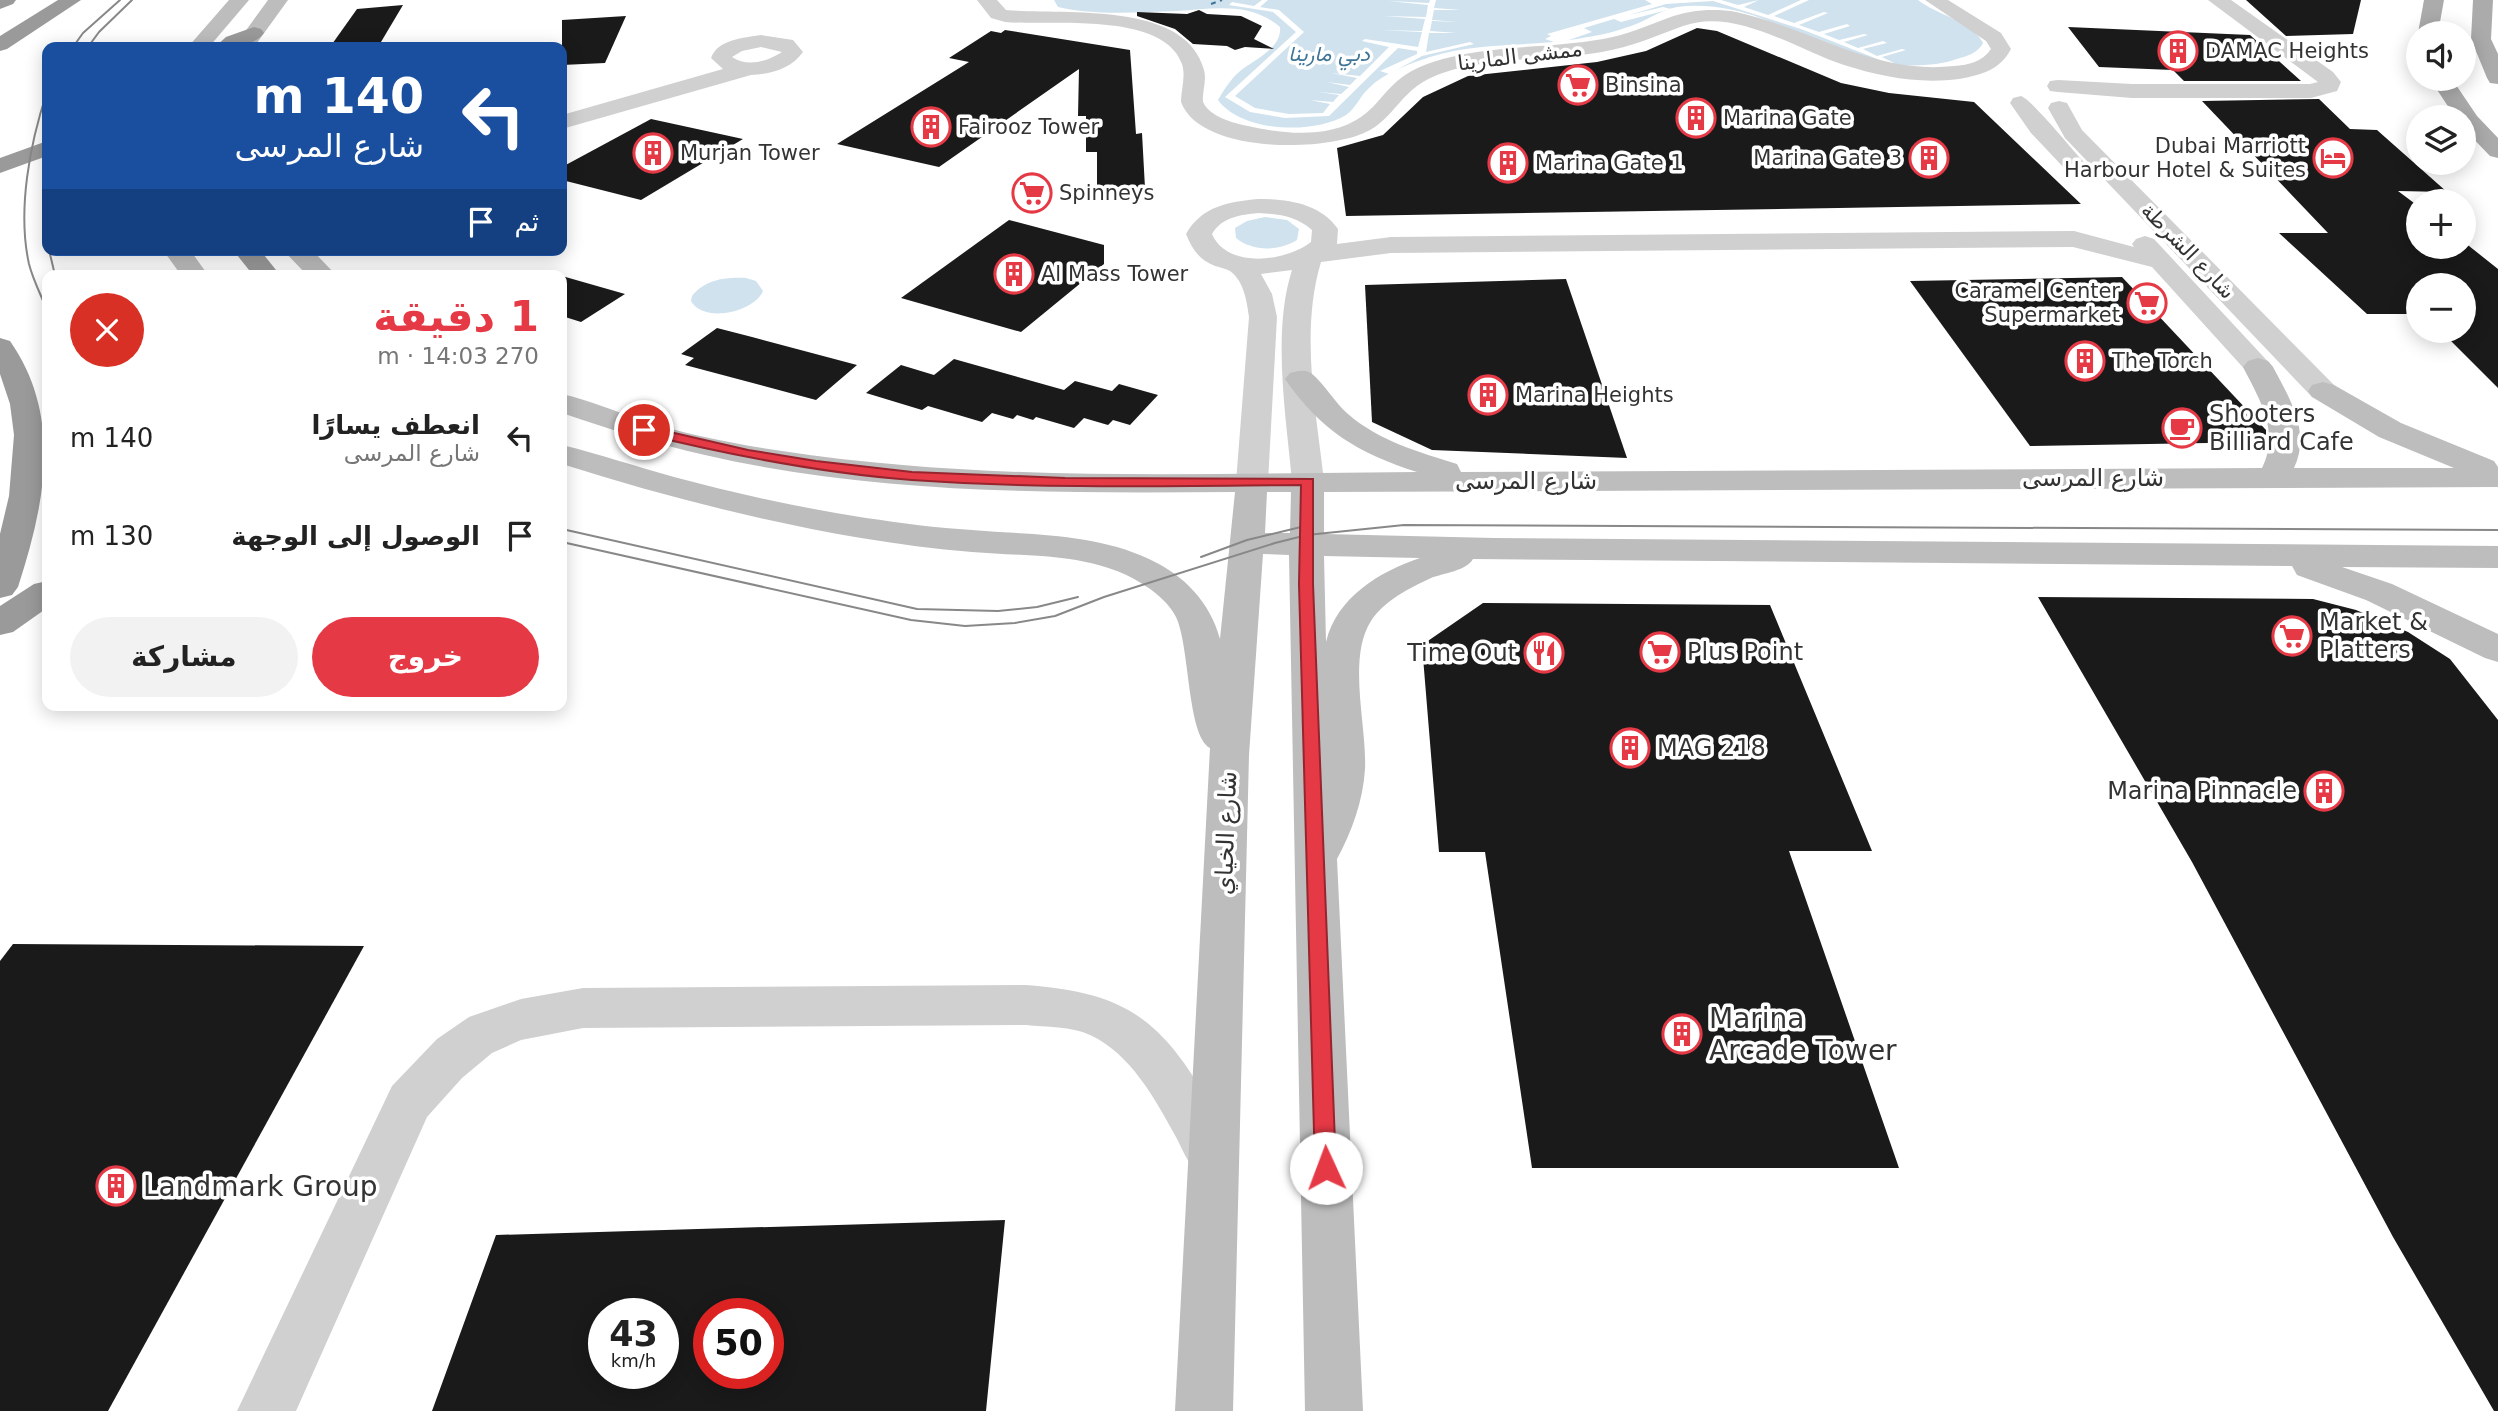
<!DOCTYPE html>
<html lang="ar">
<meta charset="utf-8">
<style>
:root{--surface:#fff;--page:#f2f2f2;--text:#222;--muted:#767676;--accent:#e63946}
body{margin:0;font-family:"DejaVu Sans",Vazirmatn,sans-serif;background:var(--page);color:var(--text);direction:rtl;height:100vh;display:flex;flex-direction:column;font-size:26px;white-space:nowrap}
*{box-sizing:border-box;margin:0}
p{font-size:23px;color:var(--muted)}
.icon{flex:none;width:38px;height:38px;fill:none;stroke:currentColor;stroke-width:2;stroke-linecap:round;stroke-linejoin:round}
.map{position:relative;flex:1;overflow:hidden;direction:ltr}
.drawer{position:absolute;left:42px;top:270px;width:525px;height:441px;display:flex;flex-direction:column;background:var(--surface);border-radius:14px;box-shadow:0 4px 18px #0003;direction:rtl}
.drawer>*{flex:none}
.guide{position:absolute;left:42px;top:42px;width:525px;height:214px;border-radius:14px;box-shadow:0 4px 18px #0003;direction:rtl;background:#1a4fa0;color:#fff;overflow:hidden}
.controls{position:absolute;left:2406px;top:21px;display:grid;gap:14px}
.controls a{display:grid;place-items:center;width:70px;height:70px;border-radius:50%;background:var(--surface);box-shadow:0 4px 18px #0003;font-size:35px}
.speed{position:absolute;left:588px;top:1298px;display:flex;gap:14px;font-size:35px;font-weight:700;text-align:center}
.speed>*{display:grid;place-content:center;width:91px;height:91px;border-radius:50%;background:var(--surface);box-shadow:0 4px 18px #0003;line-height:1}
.speed small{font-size:18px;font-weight:400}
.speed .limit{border:10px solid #d22;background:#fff;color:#111}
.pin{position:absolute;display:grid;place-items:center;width:60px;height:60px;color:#fff;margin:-30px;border:4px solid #fff;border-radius:50%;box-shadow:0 2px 7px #0007}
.me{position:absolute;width:77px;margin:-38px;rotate:358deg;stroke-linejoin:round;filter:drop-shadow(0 0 5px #0008)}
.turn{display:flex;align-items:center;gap:24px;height:147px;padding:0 28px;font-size:32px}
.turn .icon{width:91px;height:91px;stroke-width:2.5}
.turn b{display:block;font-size:49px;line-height:60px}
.then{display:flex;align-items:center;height:66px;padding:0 28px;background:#0003;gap:14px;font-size:26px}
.round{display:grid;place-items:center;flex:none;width:74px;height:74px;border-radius:37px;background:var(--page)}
.headline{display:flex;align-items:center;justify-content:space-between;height:119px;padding:0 28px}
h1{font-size:42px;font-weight:600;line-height:52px;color:var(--accent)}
.action{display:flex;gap:14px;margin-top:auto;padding:14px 28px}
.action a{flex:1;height:80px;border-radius:42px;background:var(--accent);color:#fff;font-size:28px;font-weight:600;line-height:80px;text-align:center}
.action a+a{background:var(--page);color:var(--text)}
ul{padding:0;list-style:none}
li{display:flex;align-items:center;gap:21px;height:98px;padding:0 28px}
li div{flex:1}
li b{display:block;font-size:26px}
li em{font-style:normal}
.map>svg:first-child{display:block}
</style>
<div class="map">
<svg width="2498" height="1411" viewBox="0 0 2498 1411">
<rect width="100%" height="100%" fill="#fff"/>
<!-- water -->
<g fill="#cfe2ee">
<path d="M 1054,0 L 1918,0 C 1937,15 1972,21 1983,43 C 1978,53 1967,56 1957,59 C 1926,70 1874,66 1843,54 C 1810,42 1779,22 1745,13 C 1724,7 1699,4 1677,7 C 1660,10 1645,22 1628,27 C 1612,33 1594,36 1577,39 C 1528,47 1478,42 1430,57 C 1409,64 1385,72 1369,88 C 1360,96 1356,108 1346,115 C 1313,135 1241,132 1218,100 C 1224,90 1230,80 1239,72 C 1253,60 1282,49 1280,27 C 1249,1 1213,9 1177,11 C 1139,12 1095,16 1058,7 Z"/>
<path d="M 1265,217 L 1287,220 L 1299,229 L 1297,240 C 1279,251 1253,252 1236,238 L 1235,228 L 1247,221 Z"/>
<path d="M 746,278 L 756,281 L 763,291 C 754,312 704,324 691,301 L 692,296 C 705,279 727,277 746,278 Z"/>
</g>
<!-- pier -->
<g fill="#fff">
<polygon points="1262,0 1268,0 1260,7 1279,10 1304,32 1235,96 1255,108 1289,114 1323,113 1330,104 1310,100 1333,102 1339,95 1319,92 1341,94 1349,87 1327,82 1350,85 1357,78 1331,73 1360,76 1389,47 1362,41 1365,39 1418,47 1422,32 1379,30 1422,31 1425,19 1384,16 1426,17 1428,5 1388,1 1429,3 1430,0 1436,0 1434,8 1461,10 1434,10 1432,20 1459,22 1432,21 1430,31 1457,33 1429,33 1426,52 1470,42 1474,44 1422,56 1389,74 1380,71 1417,54 1417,51 1398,48 1329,116 1285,118 1250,112 1225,97 1296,32 1273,12 1229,5 1232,2 1254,6"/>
<polygon points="1645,0 1721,0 1738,5 1759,0 1744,7 1768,15 1801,0 1809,0 1774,16 1794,23 1824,12 1828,13 1799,25 1819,32 1847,24 1850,26 1824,34 1839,40 1864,34 1868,35 1844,42 1858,48 1883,41 1887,43 1863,49 1877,56 1902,49 1906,50 1882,57 1894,63 1890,64 1801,29 1713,1 1666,4 1629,15 1663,7 1671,9 1621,22 1614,19 1584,28 1592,32 1566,41 1554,42 1545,39 1551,36 1547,34 1652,4"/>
</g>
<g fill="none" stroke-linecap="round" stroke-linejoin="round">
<!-- ferry -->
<polyline stroke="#3f7597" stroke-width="2" stroke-dasharray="5 4.5" stroke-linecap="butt" points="1211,4 1222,0"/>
</g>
<!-- building -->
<g fill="#1a1a1a" fill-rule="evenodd">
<polygon points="2246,0 2361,0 2353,34 2286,36"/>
<polygon points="403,5 378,47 330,47 357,9"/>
<polygon points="1199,10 1207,14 1241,16 1262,26 1254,39 1274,49 1245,47 1235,50 1227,46 1193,44 1175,29 1137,16 1137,12 1187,14"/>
<polygon points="626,16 605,63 562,65 562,20"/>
<polygon points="2068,27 2250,35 2301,81 2184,81 2173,70 2099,67"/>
<polygon points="1697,28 1717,31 1841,83 1889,93 1974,102 2081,204 1346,216 1337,148 1383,135 1423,97 1468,76 1597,62 1646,51"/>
<polygon points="1005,30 1130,50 1136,134 1142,133 1145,188 1097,189 1097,152 1086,152 1086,116 1078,116 1079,69 939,167 837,144 969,62 949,58 991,31 1001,33"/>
<polygon points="2319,99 2350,129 2377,130 2447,192 2398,191 2418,206 2418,247 2464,247 2464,242 2498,269 2498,388 2441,331 2464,331 2464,285 2418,285 2418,314 2367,314 2279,233 2328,233 2202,101"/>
<polygon points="651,119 743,139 641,200 562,180 562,167"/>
<polygon points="1009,220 1104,245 1104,264 1021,332 901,298"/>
<polygon points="562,276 625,294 581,322 562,316"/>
<polygon points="2122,277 2266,430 2266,442 2030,446 1910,281"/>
<polygon points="1566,279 1627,458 1432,450 1372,422 1365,285"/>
<polygon points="717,328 752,337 857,365 816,400 685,365 694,358 681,354"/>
<polygon points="954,359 1064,390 1075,381 1112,391 1119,384 1158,395 1130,425 1113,420 1108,425 1084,418 1074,428 1036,417 1033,420 1017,415 1013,419 992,413 982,422 928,406 922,410 866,393 901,365 934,375"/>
<polygon points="2038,597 2313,599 2356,610 2408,632 2450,659 2498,720 2498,1411 2494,1411 2393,1237 2192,862"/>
<polygon points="1483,603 1770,605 1872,851 1789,851 1899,1168 1532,1168 1485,852 1439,852 1422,645"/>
<polygon points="13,944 364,946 108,1411 0,1411 0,961"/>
<path d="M 1005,1220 L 986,1411 L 432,1411 L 496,1235 ZM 604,1314 L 663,1314 L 663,1374 L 604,1374 ZM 709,1314 L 768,1314 L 768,1374 L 709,1374 Z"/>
</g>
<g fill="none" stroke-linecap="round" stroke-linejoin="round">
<!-- street -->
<g fill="#d0d0d0" fill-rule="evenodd">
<path d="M 977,0 L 997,0 L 1006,10 C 1064,15 1186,0 1204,70 C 1207,81 1202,91 1203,102 C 1210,117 1233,123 1248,126 C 1283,134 1329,139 1361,117 C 1373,109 1381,97 1391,87 C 1407,70 1429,62 1451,57 C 1501,45 1553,48 1603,39 C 1626,35 1647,26 1668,18 C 1690,10 1713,8 1736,12 C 1811,28 1874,75 1954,66 C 1969,65 1982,62 1991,49 L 1986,41 L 1925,0 L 1948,0 L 2001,33 L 2011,49 C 2000,70 1981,75 1959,79 C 1919,84 1882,77 1844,65 C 1795,49 1735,7 1683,26 C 1656,36 1631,47 1602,52 C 1555,60 1507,57 1460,68 C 1443,72 1426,78 1412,90 C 1396,104 1386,123 1366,132 C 1325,152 1200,154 1181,102 C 1181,89 1186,77 1182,64 C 1163,11 1052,26 1005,22 L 991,18 Z"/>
<polygon points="2208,0 2231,0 2333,72 2341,82 2337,91 2311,98 2132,98 2058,92 2050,91 2047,86 2050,81 2058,80 2132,84 2310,84 2318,82"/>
<path d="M 761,35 L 793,40 L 803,52 C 791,69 771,74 751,75 L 562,129 L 562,115 L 723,69 L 711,58 C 718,39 744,38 761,35 ZM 761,47 L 782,52 C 767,62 747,67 732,57 L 742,51 Z"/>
<path d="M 2021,96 C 2031,99 2071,148 2082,160 L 2086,165 L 2082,170 L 2066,170 L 2031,133 L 2010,103 L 2013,98 Z"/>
<polygon points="2059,101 2067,103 2082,130 2334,385 2338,391 2334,397 2323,400 2312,397 2065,138 2048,108 2051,103"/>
<path d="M 1258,199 C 1287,199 1320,203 1338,229 L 1337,244 L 1391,237 L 2074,231 L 2134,247 L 2132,244 L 2136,239 L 2145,236 L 2154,239 L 2273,367 L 2268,373 L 2258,376 L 2248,373 L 2152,267 L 2073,247 L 1391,253 L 1321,262 C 1300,332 1316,410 1324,481 L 1319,488 L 1308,491 L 1297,488 L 1292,481 C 1286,416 1272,332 1292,270 L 1261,274 L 1272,294 L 1277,317 L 1268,482 L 1263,489 L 1252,492 L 1241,489 L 1236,482 L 1249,317 C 1247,302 1244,281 1230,271 C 1226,269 1220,267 1215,266 C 1199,260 1192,249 1186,234 C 1202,206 1228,202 1258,199 ZM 1258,213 C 1279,214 1296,216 1312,230 L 1311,242 C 1285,262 1227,269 1212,234 C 1222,217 1240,215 1258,213 Z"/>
<path d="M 1026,985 C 1118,992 1157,1014 1204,1094 C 1217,1114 1229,1134 1238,1155 L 1231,1172 L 1213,1179 C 1189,1170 1187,1158 1176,1137 C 1155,1099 1131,1054 1090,1035 C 1071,1026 1046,1027 1026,1025 L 583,1028 L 521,1040 L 492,1053 L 462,1078 L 427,1117 L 296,1411 L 237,1411 L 392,1086 L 437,1039 L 469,1017 L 521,999 L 583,988 Z"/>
</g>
<!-- secondary -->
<g fill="#bdbdbd" fill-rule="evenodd">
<polygon points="229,0 249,0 209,47 188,47"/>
<polygon points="268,0 288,0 254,47 234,47"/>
<polygon points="163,250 190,250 208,275 181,275"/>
<polygon points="283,250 312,250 336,275 307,275"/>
<path d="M 2258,358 L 2268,361 L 2273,367 C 2290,399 2311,432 2294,468 L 2454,468 L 2379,437 L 2312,397 L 2308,391 L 2312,385 L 2323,382 L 2334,385 L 2401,423 L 2494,461 L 2498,467 L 2498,487 L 1324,492 L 1324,534 L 1494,538 L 2498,546 L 2498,568 L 2342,567 L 2392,584 L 2498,634 L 2498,662 L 2485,658 L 2366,600 L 2297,575 L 2292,566 L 1473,559 C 1466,571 1444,573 1431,578 C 1409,588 1384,601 1371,621 C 1347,658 1367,726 1365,769 C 1363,801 1352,831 1337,859 L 1363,1411 L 1305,1411 L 1289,555 L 1263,554 L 1249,755 L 1233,1411 L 1175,1411 L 1210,748 C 1187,736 1190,646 1176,617 C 1170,605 1158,594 1147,587 C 1097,552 1030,557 972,552 C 935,549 898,544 861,538 C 760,521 660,495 562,464 L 562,445 C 600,454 637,467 674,477 C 737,494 802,508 866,518 C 901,523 937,528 972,530 C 1031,535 1094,533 1149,559 C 1184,575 1210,602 1220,639 L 1235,492 C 1059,493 877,495 705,455 C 656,444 609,429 562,413 L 562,394 C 589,400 616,412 642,420 C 687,435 735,444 782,451 C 992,483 1206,473 1417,472 C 1358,453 1321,431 1285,379 L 1290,373 C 1297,371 1304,369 1311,373 C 1323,382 1335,403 1348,414 C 1379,441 1419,452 1457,464 L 1461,472 L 2262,468 C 2280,432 2260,400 2243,367 L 2248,361 ZM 1267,492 L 1291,492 L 1290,533 L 1265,533 ZM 1324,556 L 1420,558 C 1379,572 1337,597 1326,642 Z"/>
</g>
<!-- primary -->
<g fill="#ababab" fill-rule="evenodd">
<polygon points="2424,0 2444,0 2438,33 2418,33"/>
<polygon points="2473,0 2493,0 2491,39 2498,54 2498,84 2490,83 2487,78 2471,39"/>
<polygon points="2430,79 2452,79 2477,116 2498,138 2498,158 2490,156 2464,129 2464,117 2455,117"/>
</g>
<!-- highway -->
<g fill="#9a9a9a" fill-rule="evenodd">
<polygon points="0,0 16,0 13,4 0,9"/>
<polygon points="58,0 81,0 7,49 0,51 0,36"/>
<path d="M 254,27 L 261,29 L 264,33 C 253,47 231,48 215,47 L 226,37 Z"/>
<polygon points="47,141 47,156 0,173 0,158"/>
<polygon points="233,250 260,250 280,275 253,275"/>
<path d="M 0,338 L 10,341 C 63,417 45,504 18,587 L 12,595 L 0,598 L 0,534 L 9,496 L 14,435 L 10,404 L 0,374 Z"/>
<polygon points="47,581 47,608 13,632 0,635 0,606 34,584"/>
</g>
<!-- tram -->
<g stroke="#888" stroke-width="2">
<polyline points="73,47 83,33 120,0"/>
<polyline points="88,47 99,32 132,0"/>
<path d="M 47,92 C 30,143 17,210 29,264 C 33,280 41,295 47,310"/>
<polyline points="47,176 47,231"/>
<polyline points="49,250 55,275"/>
<polyline points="562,529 917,609 998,611 1037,607 1078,597"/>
<polyline points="562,542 911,620 965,626 1015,623 1055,616 1104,597 1275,543 1307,535 1404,525 2498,530"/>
<polyline points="1201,557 1247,540 1305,526"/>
</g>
</g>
<!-- route -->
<path fill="#e63946" stroke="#96252e" stroke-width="2" d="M 644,426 L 748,450 L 816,461 L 912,472 L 1065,478 L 1313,479 L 1313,584 L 1336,1168 L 1333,1176 L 1326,1178 L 1318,1176 L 1315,1168 L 1299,584 L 1301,485 C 1172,486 1042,489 912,480 C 820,473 729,455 640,433 L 640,427 Z"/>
<!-- icons -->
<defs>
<g id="building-ring" transform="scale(2.0125)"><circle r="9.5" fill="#fff" stroke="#e63946" stroke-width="1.5"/><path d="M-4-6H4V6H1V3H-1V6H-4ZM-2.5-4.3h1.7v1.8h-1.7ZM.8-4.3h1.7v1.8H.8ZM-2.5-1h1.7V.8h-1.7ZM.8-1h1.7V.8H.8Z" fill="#e63946"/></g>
<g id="supermarket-ring" transform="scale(2.0125)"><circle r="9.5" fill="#fff" stroke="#e63946" stroke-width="1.5"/><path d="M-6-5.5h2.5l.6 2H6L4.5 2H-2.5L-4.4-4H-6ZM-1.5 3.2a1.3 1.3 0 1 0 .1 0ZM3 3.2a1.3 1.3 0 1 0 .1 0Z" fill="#e63946"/></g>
<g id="hotel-ring" transform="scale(2.0125)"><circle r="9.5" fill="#fff" stroke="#e63946" stroke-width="1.5"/><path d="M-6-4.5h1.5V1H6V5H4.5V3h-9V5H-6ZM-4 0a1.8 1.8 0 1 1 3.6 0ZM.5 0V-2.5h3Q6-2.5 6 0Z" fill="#e63946"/></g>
<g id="cafe-ring" transform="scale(2.0125)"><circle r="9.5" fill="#fff" stroke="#e63946" stroke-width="1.5"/><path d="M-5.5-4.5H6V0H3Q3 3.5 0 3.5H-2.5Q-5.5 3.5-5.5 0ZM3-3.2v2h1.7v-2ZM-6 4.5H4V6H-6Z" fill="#e63946"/></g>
<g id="restaurant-ring" transform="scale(2.0125)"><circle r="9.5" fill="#fff" stroke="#e63946" stroke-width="1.5"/><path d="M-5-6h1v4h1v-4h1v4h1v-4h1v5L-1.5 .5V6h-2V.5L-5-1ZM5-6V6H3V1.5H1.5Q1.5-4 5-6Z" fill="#e63946"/></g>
</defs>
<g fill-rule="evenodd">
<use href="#building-ring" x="2178" y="51"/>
<use href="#supermarket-ring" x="1578" y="85"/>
<use href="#building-ring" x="1696" y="118"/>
<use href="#building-ring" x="931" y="127"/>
<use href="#building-ring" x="653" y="153"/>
<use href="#building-ring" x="1929" y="158"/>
<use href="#hotel-ring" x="2333" y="158"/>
<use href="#building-ring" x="1508" y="163"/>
<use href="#supermarket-ring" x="1032" y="193"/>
<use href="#building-ring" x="1014" y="274"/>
<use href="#supermarket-ring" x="2147" y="303"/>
<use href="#building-ring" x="2085" y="361"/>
<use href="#building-ring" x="1488" y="395"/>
<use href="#cafe-ring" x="2182" y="428"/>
<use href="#supermarket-ring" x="2292" y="636"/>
<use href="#supermarket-ring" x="1660" y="652"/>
<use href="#restaurant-ring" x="1544" y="653"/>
<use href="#building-ring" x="1630" y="748"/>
<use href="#building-ring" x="2324" y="791"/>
<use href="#building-ring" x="1682" y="1034"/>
<use href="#building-ring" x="116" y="1186"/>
</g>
<g text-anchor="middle" stroke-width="7" stroke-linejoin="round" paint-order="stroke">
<!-- far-poi labels -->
<g font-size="21" fill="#333" stroke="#fff" text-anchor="start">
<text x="2205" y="58">DAMAC Heights</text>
<text x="1605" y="92">Binsina</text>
<text x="1723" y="125">Marina Gate</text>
<text x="958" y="134">Fairooz Tower</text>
<text x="2306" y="153" text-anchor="end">Dubai Marriott<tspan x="2306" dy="24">Harbour Hotel &amp; Suites</tspan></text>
<text x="680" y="160">Murjan Tower</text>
<text x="1902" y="165" text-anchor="end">Marina Gate 3</text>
<text x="1535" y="170">Marina Gate 1</text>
<text x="1059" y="200">Spinneys</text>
<text x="1041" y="281">Al Mass Tower</text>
<text x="2120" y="298" text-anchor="end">Caramel Center<tspan x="2120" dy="24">Supermarket</tspan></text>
<text x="2112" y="368">The Torch</text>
<text x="1515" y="402">Marina Heights</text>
</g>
<!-- far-water labels -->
<g font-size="21" font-style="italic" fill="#3f7597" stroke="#fff">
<text x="1329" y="61">دبي مارينا</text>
</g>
<!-- far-street labels -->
<g font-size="21" fill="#333" stroke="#fff">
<text transform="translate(1520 56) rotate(-7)" y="7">ممشى المارينا</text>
<text transform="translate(2188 251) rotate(46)" y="7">شارع الشرطة</text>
</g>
<!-- poi labels -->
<g font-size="24" fill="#333" stroke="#fff" text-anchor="start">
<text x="2209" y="422">Shooters<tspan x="2209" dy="28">Billiard Cafe</tspan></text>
<text x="2319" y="630">Market &amp;<tspan x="2319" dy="28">Platters</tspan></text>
<text x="1687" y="660">Plus Point</text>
<text x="1517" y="661" text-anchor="end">Time Out</text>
<text x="1657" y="756">MAG 218</text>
<text x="2297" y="799" text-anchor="end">Marina Pinnacle</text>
</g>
<!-- street labels -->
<g font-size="24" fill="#333" stroke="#fff">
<text x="2093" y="486">شارع المرسى</text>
<text x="1526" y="489">شارع المرسى</text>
<text transform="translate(1226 833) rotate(-88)" y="8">شارع الخياي</text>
</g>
<!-- near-poi labels -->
<g font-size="28" fill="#333" stroke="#fff" text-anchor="start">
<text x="1709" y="1028">Marina<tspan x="1709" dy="32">Arcade Tower</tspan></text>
<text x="143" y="1196">Landmark Group</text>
</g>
</g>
</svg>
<div class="controls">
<a><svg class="icon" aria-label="sound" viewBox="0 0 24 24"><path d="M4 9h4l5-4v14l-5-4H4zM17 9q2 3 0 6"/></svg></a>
<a><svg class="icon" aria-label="layers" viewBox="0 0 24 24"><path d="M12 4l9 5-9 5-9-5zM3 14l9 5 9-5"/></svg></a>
<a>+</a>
<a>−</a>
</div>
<div class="speed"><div>43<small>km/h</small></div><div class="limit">50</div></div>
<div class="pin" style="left:644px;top:430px;background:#d93025"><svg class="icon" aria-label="arrive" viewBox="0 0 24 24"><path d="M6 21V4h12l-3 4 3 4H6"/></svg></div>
<svg class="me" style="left:1326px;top:1168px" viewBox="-20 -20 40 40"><circle r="19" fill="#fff"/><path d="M0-13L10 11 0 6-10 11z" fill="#e63946"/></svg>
<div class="guide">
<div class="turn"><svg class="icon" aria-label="left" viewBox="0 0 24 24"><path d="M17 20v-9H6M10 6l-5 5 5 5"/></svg><div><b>140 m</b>شارع المرسى</div></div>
<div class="then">ثم<svg class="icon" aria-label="arrive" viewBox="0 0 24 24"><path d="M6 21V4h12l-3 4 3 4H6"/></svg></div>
</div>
<section class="drawer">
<div class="headline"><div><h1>1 دقيقة</h1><p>270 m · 14:03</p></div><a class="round" style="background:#d93025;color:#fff"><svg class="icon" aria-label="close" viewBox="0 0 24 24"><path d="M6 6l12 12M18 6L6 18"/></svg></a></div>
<ul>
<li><svg class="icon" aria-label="left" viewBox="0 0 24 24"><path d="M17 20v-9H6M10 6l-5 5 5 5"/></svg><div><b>انعطف يسارًا</b><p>شارع المرسى</p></div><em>140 m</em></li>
<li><svg class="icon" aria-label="arrive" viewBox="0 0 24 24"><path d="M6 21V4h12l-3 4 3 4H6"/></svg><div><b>الوصول إلى الوجهة</b></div><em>130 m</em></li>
</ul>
<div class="action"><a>خروج</a><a>مشاركة</a></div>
</section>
</div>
